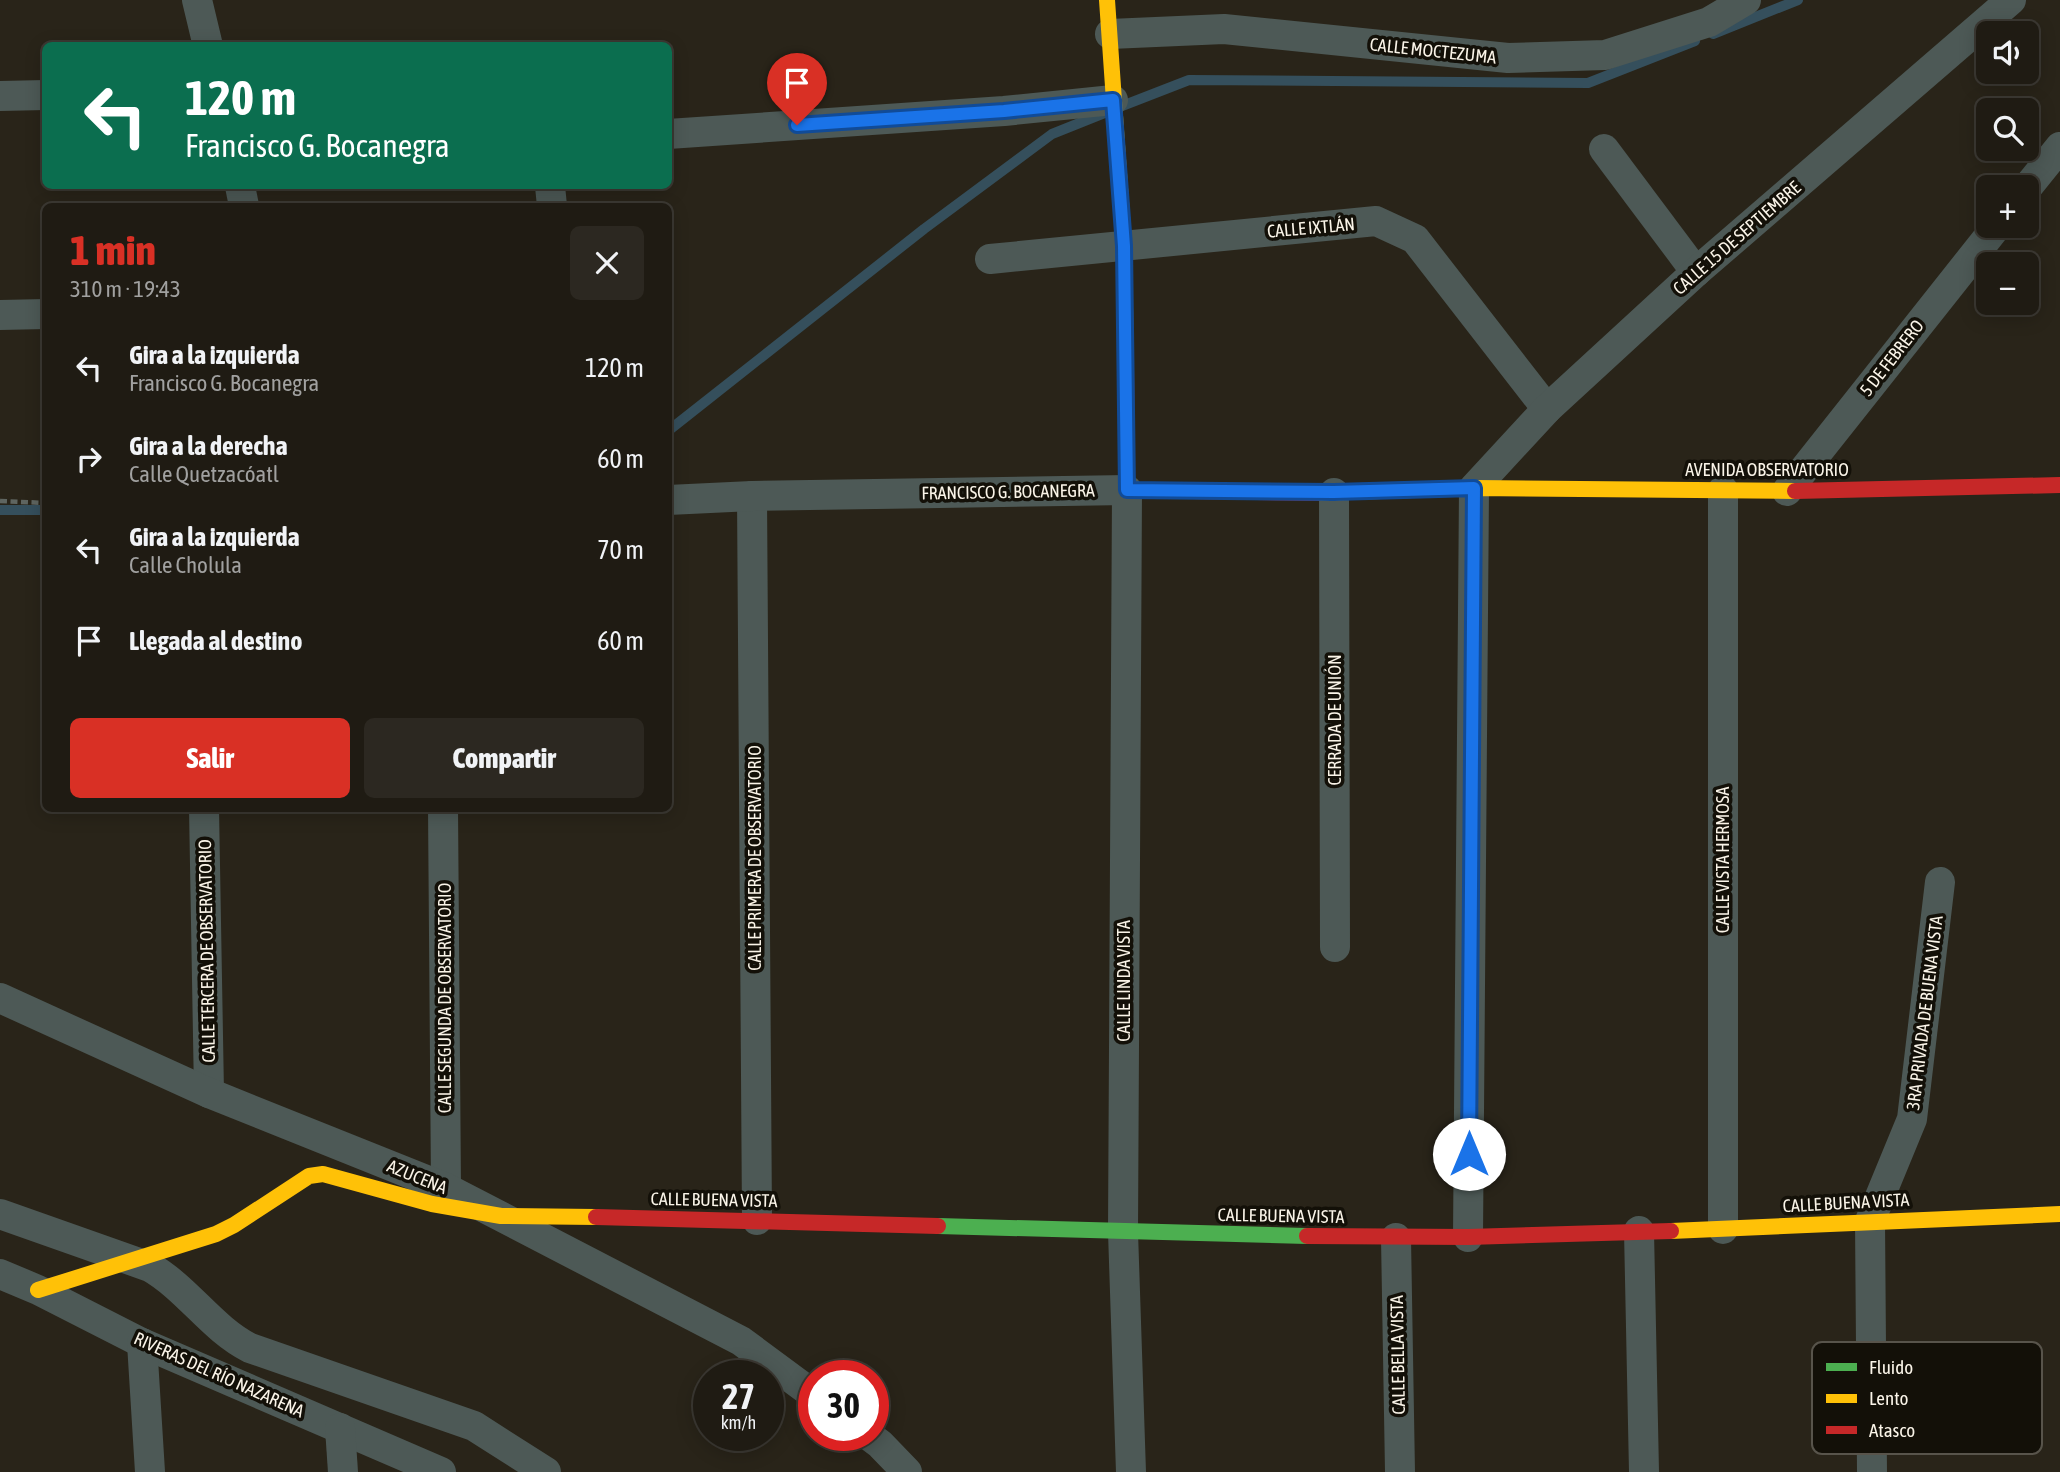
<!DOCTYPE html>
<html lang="es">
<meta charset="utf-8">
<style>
:root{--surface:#1f1b13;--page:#2c2821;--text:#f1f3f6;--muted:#a1a1a0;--line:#3c3933;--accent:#d93025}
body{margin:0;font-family:"Asap Condensed",sans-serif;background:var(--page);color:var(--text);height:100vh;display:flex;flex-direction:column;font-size:26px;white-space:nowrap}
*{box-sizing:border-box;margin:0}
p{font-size:23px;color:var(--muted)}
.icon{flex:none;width:38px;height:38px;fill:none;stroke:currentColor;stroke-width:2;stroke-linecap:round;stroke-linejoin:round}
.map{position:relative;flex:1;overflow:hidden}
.panel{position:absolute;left:42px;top:203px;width:630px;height:609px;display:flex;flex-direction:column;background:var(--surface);border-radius:10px;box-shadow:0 4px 18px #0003,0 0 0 2px var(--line)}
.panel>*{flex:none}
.guide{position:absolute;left:42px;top:42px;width:630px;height:147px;border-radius:10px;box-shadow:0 4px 18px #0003,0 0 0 2px var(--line);background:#0b6e4f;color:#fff;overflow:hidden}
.controls{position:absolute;left:1976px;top:21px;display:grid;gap:14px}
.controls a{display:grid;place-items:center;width:63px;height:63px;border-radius:10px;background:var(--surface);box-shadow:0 4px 18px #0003,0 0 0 2px var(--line);font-size:35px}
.speed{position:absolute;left:693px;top:1360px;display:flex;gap:14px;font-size:35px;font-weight:700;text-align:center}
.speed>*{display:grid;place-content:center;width:91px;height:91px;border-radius:50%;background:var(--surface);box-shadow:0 4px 18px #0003,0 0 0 2px var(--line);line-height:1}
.speed small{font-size:18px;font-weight:400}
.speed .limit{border:10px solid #d22;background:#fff;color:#111}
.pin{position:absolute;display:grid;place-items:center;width:60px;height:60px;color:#fff;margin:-72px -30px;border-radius:50% 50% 50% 0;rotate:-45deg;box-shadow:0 0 7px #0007}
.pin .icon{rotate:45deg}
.me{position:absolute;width:77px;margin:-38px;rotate:0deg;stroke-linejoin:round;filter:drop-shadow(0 0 5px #0008)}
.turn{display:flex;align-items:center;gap:24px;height:147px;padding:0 28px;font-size:32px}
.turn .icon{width:91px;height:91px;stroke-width:2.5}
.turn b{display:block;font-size:49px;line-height:60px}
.round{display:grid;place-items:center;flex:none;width:74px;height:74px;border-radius:10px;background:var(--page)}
.summary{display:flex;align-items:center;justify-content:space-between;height:119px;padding:0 28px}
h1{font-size:42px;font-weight:800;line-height:52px;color:var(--accent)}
.primary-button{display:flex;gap:14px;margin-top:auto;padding:14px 28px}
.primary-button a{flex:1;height:80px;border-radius:10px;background:var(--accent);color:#fff;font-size:28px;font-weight:800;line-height:80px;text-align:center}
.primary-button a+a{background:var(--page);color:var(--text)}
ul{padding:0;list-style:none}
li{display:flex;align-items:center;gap:21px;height:91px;padding:0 28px}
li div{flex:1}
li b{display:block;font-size:26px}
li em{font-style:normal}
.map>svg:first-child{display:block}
</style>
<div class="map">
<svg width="2060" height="1472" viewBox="0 0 2060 1472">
<rect width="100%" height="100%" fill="#292419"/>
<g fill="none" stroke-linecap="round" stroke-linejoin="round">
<!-- stream -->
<g stroke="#354f5c" stroke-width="10">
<polyline points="1713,34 1798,0"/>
<polyline points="1122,106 1189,80 1588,83 1695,41"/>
<polyline points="668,431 924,229 1052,134 1107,112"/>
<polyline points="0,510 46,510"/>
</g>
<!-- path -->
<polyline stroke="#5f6560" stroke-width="4.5" stroke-dasharray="7 3.5" stroke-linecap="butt" points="0,501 46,503"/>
<!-- street -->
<g stroke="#4d5956" stroke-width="30">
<polyline points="197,0 208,46"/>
<polyline points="1110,34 1224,29 1508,58 1605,55 1709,22 1746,0"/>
<polyline points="0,96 46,95"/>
<polyline points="668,134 1004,111 1113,100"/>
<polyline points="1604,149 1696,272"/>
<polyline points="240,186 244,206"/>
<polyline points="550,186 552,206"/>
<polyline points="2026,189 2060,147"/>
<polyline points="990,259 1376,221 1415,239 1547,409"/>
<polyline points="0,315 46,314"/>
<polyline points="1723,490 1723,1229"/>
<polyline points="1787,491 1997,226"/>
<polyline points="1334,493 1335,947"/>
<polyline points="752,496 757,1220"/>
<polyline points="668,500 752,496 1127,490 1123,1232 1131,1472"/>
<polyline points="204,808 209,1093"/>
<polyline points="443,808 446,1188"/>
<polyline points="0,998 209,1093 446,1188 741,1341 814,1395"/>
<path d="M 0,1214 L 150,1267 C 188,1289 212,1329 250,1348 L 474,1426 L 546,1472"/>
<polyline points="1639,1231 1644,1472"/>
<polyline points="1468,1237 1474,488 1547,409 1696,272 2011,0"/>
<polyline points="1396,1238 1400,1472"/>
<polyline points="0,1274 38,1290 142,1343 441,1472"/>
<polyline points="142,1343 150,1472"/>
<polyline points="340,1428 343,1472"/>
<polyline points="868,1435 880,1444 907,1472"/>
<polyline points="1872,1472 1870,1221 1912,1119 1940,882"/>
</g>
<!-- fast -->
<polyline stroke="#4caf50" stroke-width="16" points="938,1226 1307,1236"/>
<!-- slow -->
<g stroke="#ffc107" stroke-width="16">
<polyline points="1107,0 1124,245 1126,368"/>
<polyline points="1317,493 1474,488 1795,491"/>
<polyline points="1671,1231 2060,1214"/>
<polyline points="38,1290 216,1234 234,1225 309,1176 323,1174 432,1204 501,1216 596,1217"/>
</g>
<!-- jam -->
<g stroke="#c62828" stroke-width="16">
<polyline points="1126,368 1127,490 1317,493"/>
<polyline points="1795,491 2060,485"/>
<polyline points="596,1217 938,1226"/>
<polyline points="1307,1236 1468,1237 1671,1231"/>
</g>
</g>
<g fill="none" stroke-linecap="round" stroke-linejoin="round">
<!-- route casing -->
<g stroke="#114b97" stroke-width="18">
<polyline id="route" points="797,125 1004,111 1113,100 1124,246 1127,490 1334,492 1474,488 1469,1154"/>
</g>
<!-- route -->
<use href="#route" stroke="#1a73e8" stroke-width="12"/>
</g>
<g text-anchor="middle" stroke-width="7" stroke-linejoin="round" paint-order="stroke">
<!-- street labels -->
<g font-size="18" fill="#faf4e8" stroke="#131008">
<text transform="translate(1433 51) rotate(6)" y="6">CALLE MOCTEZUMA</text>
<text transform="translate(1311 228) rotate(-5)" y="6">CALLE IXTLÁN</text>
<text transform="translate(1737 238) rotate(-41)" y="6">CALLE 15 DE SEPTIEMBRE</text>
<text transform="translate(1892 358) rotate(-52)" y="6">5 DE FEBRERO</text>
<text x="1767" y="476">AVENIDA OBSERVATORIO</text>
<text transform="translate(1008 492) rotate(-1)" y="6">FRANCISCO G. BOCANEGRA</text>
<text transform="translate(1335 720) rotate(-90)" y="6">CERRADA DE UNIÓN</text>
<text transform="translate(755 858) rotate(-90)" y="6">CALLE PRIMERA DE OBSERVATORIO</text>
<text transform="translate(1723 860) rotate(-90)" y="6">CALLE VISTA HERMOSA</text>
<text transform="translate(207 951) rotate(-91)" y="6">CALLE TERCERA DE OBSERVATORIO</text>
<text transform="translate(1124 981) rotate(-90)" y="6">CALLE LINDA VISTA</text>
<text transform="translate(445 998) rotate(-90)" y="6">CALLE SEGUNDA DE OBSERVATORIO</text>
<text transform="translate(1925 1013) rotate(-83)" y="6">3RA PRIVADA DE BUENA VISTA</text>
<text transform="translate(417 1177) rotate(22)" y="6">AZUCENA</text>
<text transform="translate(714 1200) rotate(1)" y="6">CALLE BUENA VISTA</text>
<text transform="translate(1846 1203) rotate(-3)" y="6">CALLE BUENA VISTA</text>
<text transform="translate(1281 1216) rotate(1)" y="6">CALLE BUENA VISTA</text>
<text transform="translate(1398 1355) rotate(-91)" y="6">CALLE BELLA VISTA</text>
<text transform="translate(219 1375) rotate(24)" y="6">RIVERAS DEL RÍO NAZARENA</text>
</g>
</g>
<!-- legend -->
<rect x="1812" y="1342" width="230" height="112" rx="10" fill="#131008" stroke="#58544b" stroke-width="2"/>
<rect x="1826" y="1363" width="31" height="8" fill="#4caf50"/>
<rect x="1826" y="1394" width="31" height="9" fill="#ffc107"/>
<rect x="1826" y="1426" width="31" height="8" fill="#c62828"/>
<g font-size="19" fill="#faf4e8">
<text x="1869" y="1374">Fluido</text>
<text x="1869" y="1405">Lento</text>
<text x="1869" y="1437">Atasco</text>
</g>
</svg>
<div class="controls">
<a><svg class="icon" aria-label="sound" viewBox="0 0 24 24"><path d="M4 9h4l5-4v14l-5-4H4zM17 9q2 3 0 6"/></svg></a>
<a><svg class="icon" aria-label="search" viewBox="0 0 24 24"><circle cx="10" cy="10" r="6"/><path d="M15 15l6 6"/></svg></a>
<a>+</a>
<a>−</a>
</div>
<div class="speed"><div>27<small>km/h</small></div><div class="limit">30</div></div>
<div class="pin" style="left:797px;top:125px;background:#d93025"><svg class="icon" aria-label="arrive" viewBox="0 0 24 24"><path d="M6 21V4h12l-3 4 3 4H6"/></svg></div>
<svg class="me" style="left:1469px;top:1154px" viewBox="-20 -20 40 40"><circle r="19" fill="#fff"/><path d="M0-13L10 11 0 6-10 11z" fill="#1a73e8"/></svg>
<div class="guide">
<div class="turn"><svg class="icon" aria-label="left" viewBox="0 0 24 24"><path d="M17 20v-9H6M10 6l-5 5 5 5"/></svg><div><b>120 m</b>Francisco G. Bocanegra</div></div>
</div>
<section class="panel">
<div class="summary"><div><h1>1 min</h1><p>310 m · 19:43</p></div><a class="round"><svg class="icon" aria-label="close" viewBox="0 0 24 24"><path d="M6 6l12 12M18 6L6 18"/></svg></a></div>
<ul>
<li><svg class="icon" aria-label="left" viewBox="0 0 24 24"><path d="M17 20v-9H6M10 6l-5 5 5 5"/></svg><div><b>Gira a la izquierda</b><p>Francisco G. Bocanegra</p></div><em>120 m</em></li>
<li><svg class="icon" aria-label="right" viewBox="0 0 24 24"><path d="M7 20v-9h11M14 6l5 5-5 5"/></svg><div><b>Gira a la derecha</b><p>Calle Quetzacóatl</p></div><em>60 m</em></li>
<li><svg class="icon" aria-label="left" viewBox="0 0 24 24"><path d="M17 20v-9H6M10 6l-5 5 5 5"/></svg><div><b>Gira a la izquierda</b><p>Calle Cholula</p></div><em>70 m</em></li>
<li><svg class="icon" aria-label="arrive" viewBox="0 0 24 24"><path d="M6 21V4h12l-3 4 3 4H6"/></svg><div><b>Llegada al destino</b></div><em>60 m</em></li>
</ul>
<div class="primary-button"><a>Salir</a><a>Compartir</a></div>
</section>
</div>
